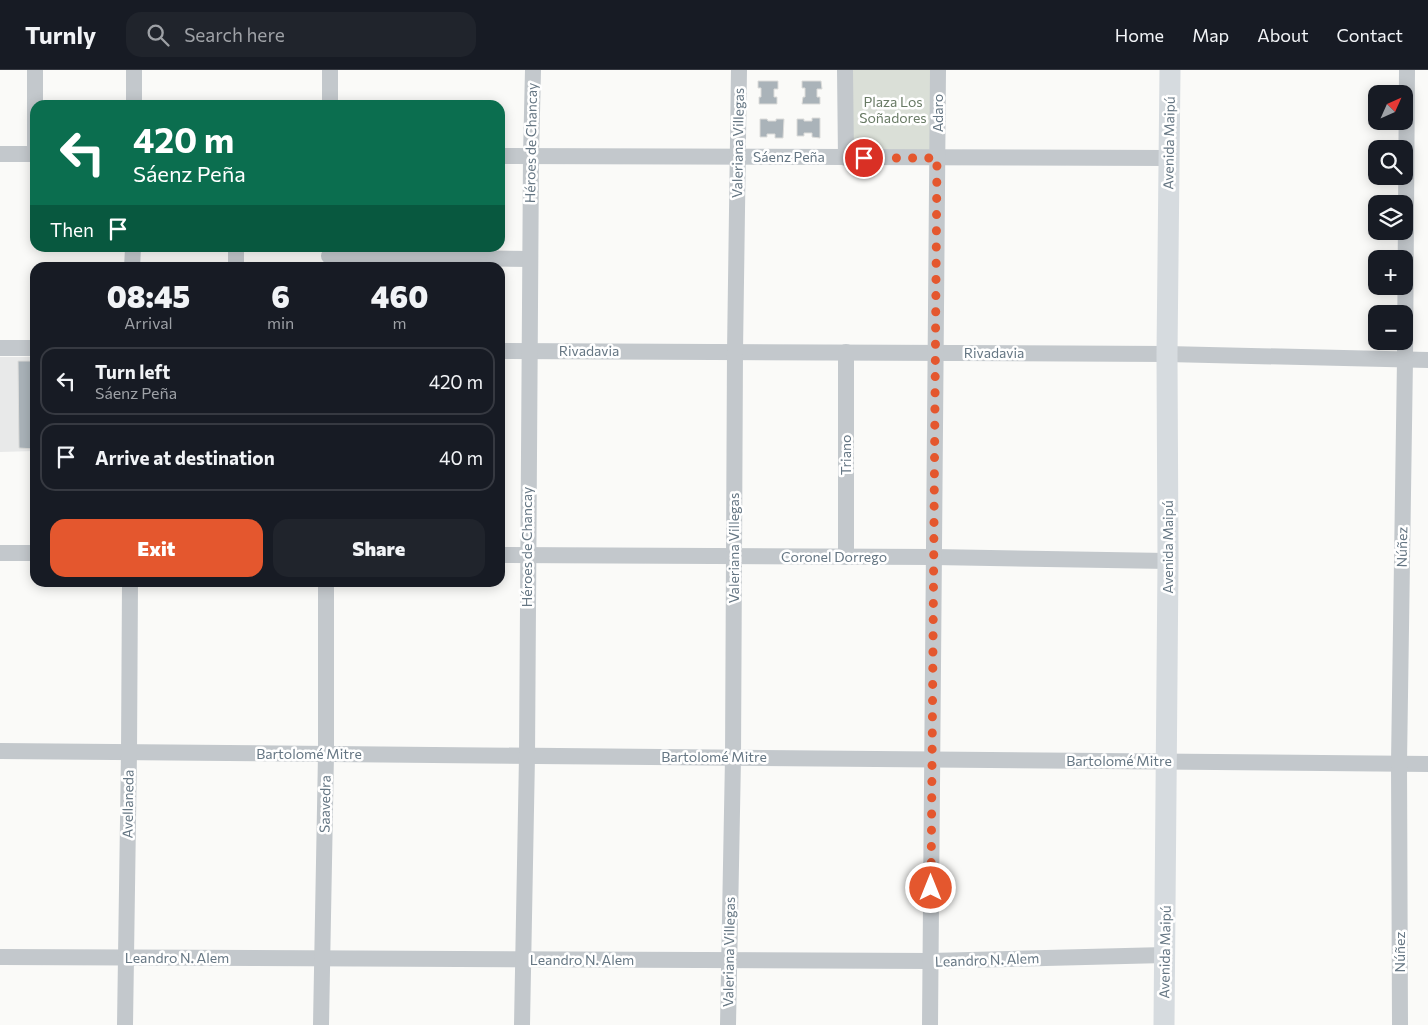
<!DOCTYPE html>
<meta charset="utf-8">
<style>
:root{--surface:#171b24;--page:#20242c;--text:#f1f3f6;--muted:#9ea1a6;--line:#363941;--accent:#e4572e}
body{margin:0;font-family:Commissioner,sans-serif;background:var(--page);color:var(--text);height:100vh;display:flex;flex-direction:column;font-size:19px;white-space:nowrap}
*{box-sizing:border-box;margin:0}
p{font-size:16px;color:var(--muted)}
.icon{flex:none;width:28px;height:28px;fill:none;stroke:currentColor;stroke-width:2;stroke-linecap:round;stroke-linejoin:round}
.map{position:relative;flex:1;overflow:hidden}
.sheet{position:absolute;left:30px;top:192px;width:475px;height:325px;display:flex;flex-direction:column;background:var(--surface);border-radius:15px;box-shadow:0 2px 12px #0003}
.sheet>*{flex:none}
.top-card{position:absolute;left:30px;top:30px;width:475px;height:152px;border-radius:15px;box-shadow:0 2px 12px #0003;background:#0b6e4f;color:#fff;overflow:hidden}
.needle{width:32px;rotate:45deg}
.buttons{position:absolute;left:1368px;top:15px;display:grid;gap:10px}
.buttons a{display:grid;place-items:center;width:45px;height:45px;border-radius:10px;background:var(--surface);box-shadow:0 2px 12px #0003;font-size:25px}
.pin{position:absolute;display:grid;place-items:center;width:42px;height:42px;color:#fff;margin:-21px;border:2px solid #fff;border-radius:50%;box-shadow:0 1px 5px #0007}
.me{position:absolute;width:55px;margin:-28px;rotate:0deg;stroke-linejoin:round;filter:drop-shadow(0 0 4px #0008)}
.turn{display:flex;align-items:center;gap:18px;height:105px;padding:0 20px;font-size:22px}
.turn .icon{width:65px;height:65px;stroke-width:2.5}
.turn b{display:block;font-size:35px;line-height:42px}
.then{display:flex;align-items:center;height:48px;padding:0 20px;background:#0003;gap:10px;font-size:19px}
.eta{display:flex;justify-content:space-evenly;align-items:center;height:85px;text-align:center}
.eta b{font-size:30px;font-weight:800;line-height:35px}
.primary-button{display:flex;gap:10px;margin-top:auto;padding:10px 20px}
.primary-button a{flex:1;height:58px;border-radius:15px;background:var(--accent);color:#fff;font-size:20px;font-weight:800;line-height:58px;text-align:center}
.primary-button a+a{background:var(--page);color:var(--text)}
ul{padding:0;list-style:none}
li{display:flex;align-items:center;gap:15px;height:68px;margin:0 10px 8px;padding:0 10px;border:2px solid var(--line);border-radius:15px}
li div{flex:1}
li b{display:block;font-size:19px}
li em{font-style:normal}
header{display:flex;align-items:center;gap:30px;box-sizing:border-box;height:70px;padding:0 25px;background:var(--surface);border-bottom:1px solid var(--line)}
header strong{font-size:24px}
nav{display:flex;gap:28px;margin-inline-start:auto;font-size:18px}
.search{width:350px;height:45px;background:var(--page);display:flex;align-items:center;gap:12px;box-sizing:border-box;padding:0 18px;border-radius:15px;color:var(--muted);font-size:19px}
.map>svg:first-child{display:block}
</style>
<header>
<strong>Turnly</strong>
<div class="search"><svg class="icon" aria-label="search" viewBox="0 0 24 24"><circle cx="10" cy="10" r="6"/><path d="M15 15l6 6"/></svg>Search here</div>
<nav><a>Home</a><a>Map</a><a>About</a><a>Contact</a></nav>
</header>
<div class="map">
<svg width="1428" height="955" viewBox="0 0 1428 955">
<rect width="100%" height="100%" fill="#fafaf8"/>
<!-- built -->
<polygon fill="#e8e9e9" points="0,287 35,287 35,381 0,382"/>
<!-- green -->
<rect fill="#dadfd7" x="853" y="0" width="79" height="81"/>
<!-- building -->
<g fill="#aab3b9" stroke="#dcdcda">
<polygon points="758,11 778,11 778,19 774,19 774,27 777,27 777,34 759,34 759,27 761,27 761,18 758,18"/>
<polygon points="802,11 821,11 822,19 817,19 817,27 820,27 820,34 802,34 803,27 805,27 805,18 802,18"/>
<polygon points="812,48 820,48 820,68 812,67 812,63 804,63 804,66 797,66 797,49 804,49 804,51 812,51"/>
<polygon points="760,49 767,49 768,51 776,51 776,49 784,49 783,68 775,68 775,64 767,64 767,67 760,67"/>
<polygon points="18,291 35,291 35,379 19,378"/>
</g>
<g fill="none" stroke-linecap="round" stroke-linejoin="round">
<!-- minor -->
<g stroke="#c3c8cc" stroke-width="16">
<polyline points="845,0 846,88"/>
<polyline points="35,35 35,0"/>
<polyline points="134,35 134,0"/>
<polyline points="330,35 330,0"/>
<polyline points="0,84 35,84"/>
<polyline points="35,84 35,36"/>
<polyline points="500,86 1169,88"/>
<polyline points="329,186 530,189"/>
<polyline points="132,198 133,178"/>
<polyline points="236,198 236,178"/>
<polyline points="0,278 35,278"/>
<polyline points="500,281 1167,284 1428,290"/>
<polyline points="0,483 35,483"/>
<polyline points="500,485 934,487 1168,491"/>
<polyline points="846,487 846,282"/>
<polyline points="0,681 1428,694"/>
<polyline points="0,887 931,891 1165,885"/>
<polyline points="125,955 129,682 130,512"/>
<polyline points="321,955 326,684 326,512"/>
<polyline points="522,955 527,686 531,86 533,0"/>
<polyline points="728,955 733,688 735,282 739,0"/>
<polyline points="930,955 938,0"/>
<polyline points="1400,955 1399,693 1405,289 1407,0"/>
</g>
<!-- major -->
<polyline stroke="#d6dbdf" stroke-width="21" points="1164,955 1168,491 1167,284 1170,0"/>
</g>
<g fill="none" stroke-linecap="round" stroke-linejoin="round">
<!-- route -->
<polyline stroke="#e4572e" stroke-width="9" stroke-dasharray="0 16.2" points="864,88 937,88 931,818"/>
</g>
<g text-anchor="middle" stroke-width="5" stroke-linejoin="round" paint-order="stroke">
<!-- park labels -->
<g font-size="14" fill="#687a64" stroke="#fff">
<text x="893" y="37">Plaza Los<tspan x="893" dy="16">Soñadores</tspan></text>
</g>
<!-- street labels -->
<g font-size="14" fill="#657683" stroke="#fff">
<text transform="translate(938 43) rotate(-90)" y="5">Adaro</text>
<text transform="translate(531 73) rotate(-89)" y="5">Héroes de Chancay</text>
<text transform="translate(738 73) rotate(-89)" y="5">Valeriana Villegas</text>
<text transform="translate(1169 73) rotate(-89)" y="5">Avenida Maipú</text>
<text x="789" y="92">Sáenz Peña</text>
<text x="589" y="286">Rivadavia</text>
<text x="994" y="288">Rivadavia</text>
<text transform="translate(846 385) rotate(-90)" y="5">Triano</text>
<text transform="translate(527 477) rotate(-90)" y="5">Héroes de Chancay</text>
<text transform="translate(1168 477) rotate(-90)" y="5">Avenida Maipú</text>
<text transform="translate(1402 477) rotate(-89)" y="5">Núñez</text>
<text transform="translate(734 478) rotate(-90)" y="5">Valeriana Villegas</text>
<text x="834" y="492">Coronel Dorrego</text>
<text x="309" y="689">Bartolomé Mitre</text>
<text x="714" y="692">Bartolomé Mitre</text>
<text x="1119" y="696">Bartolomé Mitre</text>
<text transform="translate(128 734) rotate(-89)" y="5">Avellaneda</text>
<text transform="translate(325 734) rotate(-89)" y="5">Saavedra</text>
<text transform="translate(729 882) rotate(-89)" y="5">Valeriana Villegas</text>
<text transform="translate(1165 882) rotate(-89)" y="5">Avenida Maipú</text>
<text transform="translate(1400 882) rotate(-90)" y="5">Núñez</text>
<text x="177" y="893">Leandro N. Alem</text>
<text x="582" y="895">Leandro N. Alem</text>
<text transform="translate(987 890) rotate(-2)" y="5">Leandro N. Alem</text>
</g>
</g>
</svg>
<div class="buttons">
<a><svg class="needle" viewBox="-14 -14 28 28"><path d="M0-13l5 13h-10z" fill="#e53935"/><path d="M0 13l5-13h-10z" fill="#9ea1a6"/></svg></a>
<a><svg class="icon" aria-label="search" viewBox="0 0 24 24"><circle cx="10" cy="10" r="6"/><path d="M15 15l6 6"/></svg></a>
<a><svg class="icon" aria-label="layers" viewBox="0 0 24 24"><path d="M12 4l9 5-9 5-9-5zM3 14l9 5 9-5"/></svg></a>
<a>+</a>
<a>−</a>
</div>
<div class="pin" style="left:864px;top:88px;background:#d93025"><svg class="icon" aria-label="arrive" viewBox="0 0 24 24"><path d="M6 21V4h12l-3 4 3 4H6"/></svg></div>
<svg class="me" style="left:931px;top:818px" viewBox="-20 -20 40 40"><circle r="17" fill="#e4572e" stroke="#fff" stroke-width="3"/><path d="M0-11L8 9 0 5-8 9z" fill="#fff"/></svg>
<div class="top-card">
<div class="turn"><svg class="icon" aria-label="left" viewBox="0 0 24 24"><path d="M17 20v-9H6M10 6l-5 5 5 5"/></svg><div><b>420 m</b>Sáenz Peña</div></div>
<div class="then">Then<svg class="icon" aria-label="arrive" viewBox="0 0 24 24"><path d="M6 21V4h12l-3 4 3 4H6"/></svg></div>
</div>
<section class="sheet">
<div class="eta">
<div><b>08:45</b><p>Arrival</p></div>
<div><b>6</b><p>min</p></div>
<div><b>460</b><p>m</p></div>
</div>
<ul>
<li><svg class="icon" aria-label="left" viewBox="0 0 24 24"><path d="M17 20v-9H6M10 6l-5 5 5 5"/></svg><div><b>Turn left</b><p>Sáenz Peña</p></div><em>420 m</em></li>
<li><svg class="icon" aria-label="arrive" viewBox="0 0 24 24"><path d="M6 21V4h12l-3 4 3 4H6"/></svg><div><b>Arrive at destination</b></div><em>40 m</em></li>
</ul>
<div class="primary-button"><a>Exit</a><a>Share</a></div>
</section>
</div>
